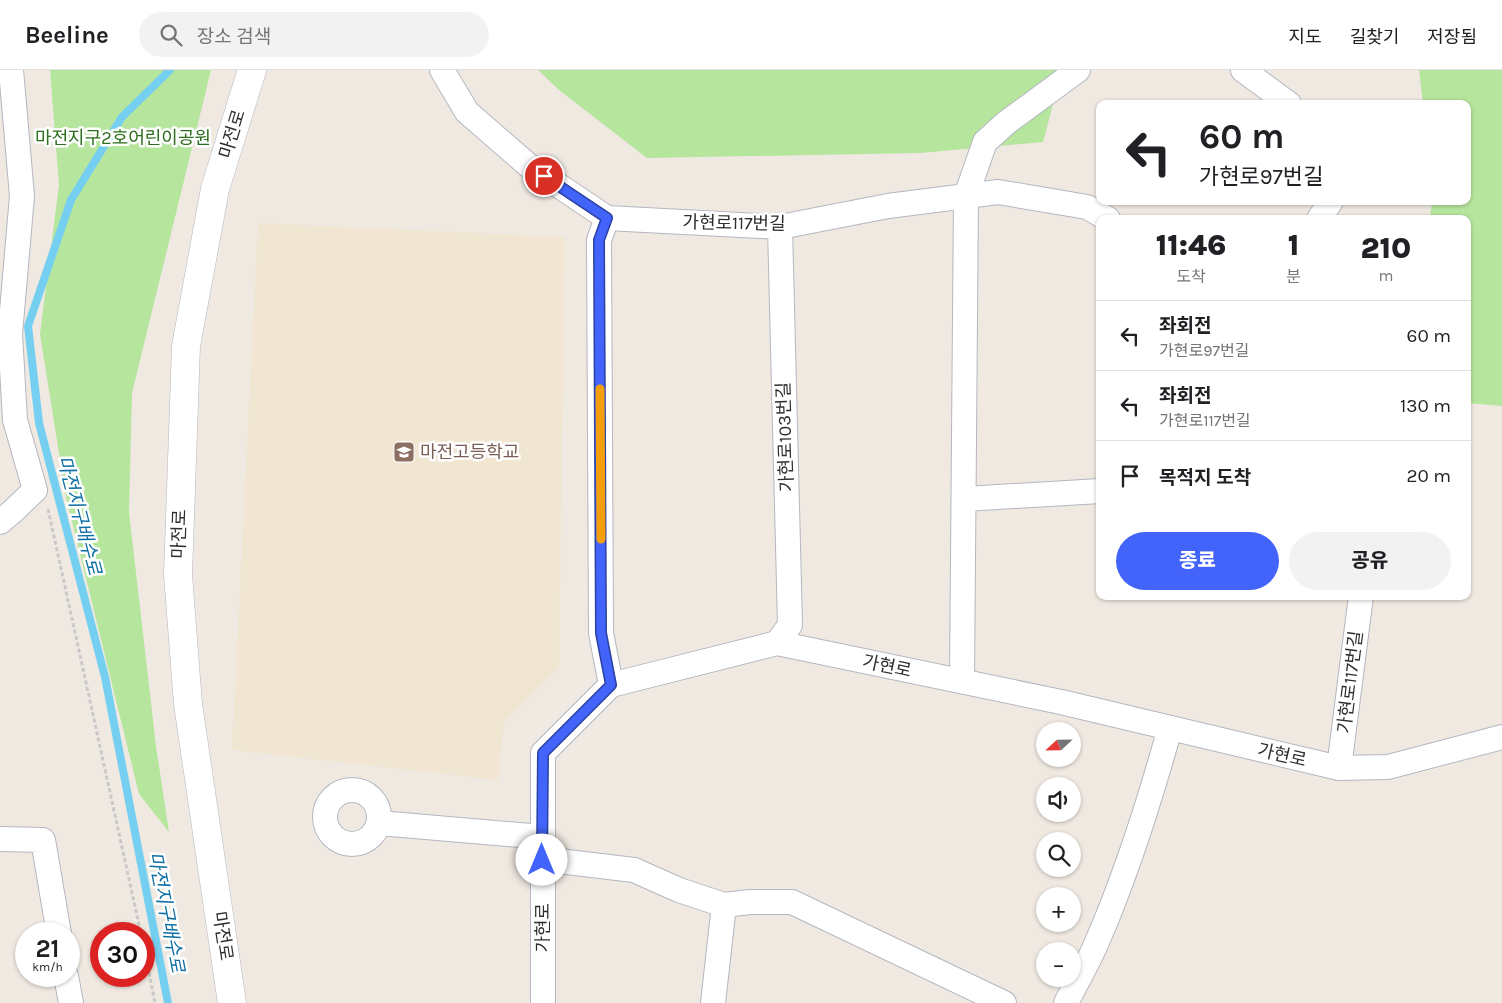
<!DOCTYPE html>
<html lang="ko">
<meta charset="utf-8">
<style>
:root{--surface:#fff;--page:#f2f2f2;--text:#202124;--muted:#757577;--line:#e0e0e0;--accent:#4264fb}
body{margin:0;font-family:Karla,"Noto Sans KR",sans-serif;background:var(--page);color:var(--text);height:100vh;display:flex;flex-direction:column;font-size:19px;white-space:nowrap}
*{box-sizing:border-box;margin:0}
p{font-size:16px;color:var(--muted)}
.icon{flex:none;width:28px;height:28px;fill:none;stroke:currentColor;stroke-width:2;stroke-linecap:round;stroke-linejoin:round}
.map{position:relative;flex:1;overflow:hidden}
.sheet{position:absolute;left:1096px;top:145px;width:375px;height:385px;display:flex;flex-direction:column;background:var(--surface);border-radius:10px;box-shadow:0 1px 4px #0004}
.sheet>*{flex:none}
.banner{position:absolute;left:1096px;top:30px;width:375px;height:105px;border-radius:10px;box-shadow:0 1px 4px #0004;background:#fff;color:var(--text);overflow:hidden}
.needle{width:32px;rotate:248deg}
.tools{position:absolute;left:1036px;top:652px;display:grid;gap:10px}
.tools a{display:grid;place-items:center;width:45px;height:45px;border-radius:50%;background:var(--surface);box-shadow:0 1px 4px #0004;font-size:25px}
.speed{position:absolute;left:15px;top:852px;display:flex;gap:10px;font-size:25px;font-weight:700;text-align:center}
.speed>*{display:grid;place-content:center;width:65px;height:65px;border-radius:50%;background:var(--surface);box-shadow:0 1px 4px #0004;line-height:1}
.speed small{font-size:12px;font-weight:400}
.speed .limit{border:8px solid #d22;background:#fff;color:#111}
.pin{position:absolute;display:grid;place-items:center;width:42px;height:42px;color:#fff;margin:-21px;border:2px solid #fff;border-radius:50%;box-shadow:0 1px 5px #0007}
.me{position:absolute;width:55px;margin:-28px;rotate:0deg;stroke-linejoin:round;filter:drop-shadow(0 0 4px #0008)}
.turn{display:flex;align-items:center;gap:18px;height:105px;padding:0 20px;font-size:22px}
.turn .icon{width:65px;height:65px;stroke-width:2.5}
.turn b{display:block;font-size:35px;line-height:42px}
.eta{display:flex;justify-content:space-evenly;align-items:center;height:85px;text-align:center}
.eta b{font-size:30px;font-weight:800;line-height:35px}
.primary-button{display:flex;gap:10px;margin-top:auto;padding:10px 20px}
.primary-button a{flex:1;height:58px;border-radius:30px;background:var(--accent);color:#fff;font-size:20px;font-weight:800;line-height:58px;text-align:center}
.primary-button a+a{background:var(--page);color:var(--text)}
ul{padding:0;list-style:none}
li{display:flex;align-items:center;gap:15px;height:70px;padding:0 20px;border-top:1px solid var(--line)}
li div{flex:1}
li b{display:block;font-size:19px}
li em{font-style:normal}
header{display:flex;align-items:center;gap:30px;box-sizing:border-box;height:70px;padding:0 25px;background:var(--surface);border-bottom:1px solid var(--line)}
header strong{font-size:24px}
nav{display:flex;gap:28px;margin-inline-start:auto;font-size:18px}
.search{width:350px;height:45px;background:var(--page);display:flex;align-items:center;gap:12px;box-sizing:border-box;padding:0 18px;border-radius:28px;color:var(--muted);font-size:19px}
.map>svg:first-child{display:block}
</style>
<header>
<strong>Beeline</strong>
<div class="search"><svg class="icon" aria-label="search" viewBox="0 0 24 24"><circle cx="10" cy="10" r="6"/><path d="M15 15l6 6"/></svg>장소 검색</div>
<nav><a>지도</a><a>길찾기</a><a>저장됨</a></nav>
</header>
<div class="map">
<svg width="1502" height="933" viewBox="0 0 1502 933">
<rect width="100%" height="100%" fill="#efe9e1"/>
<!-- education -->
<polygon fill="#f0e6d1" points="258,153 565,167 559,597 504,652 498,710 232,680"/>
<!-- green -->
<g fill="#b6e59e">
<polygon points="50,0 211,0 132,323 129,442 156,676 169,762 139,724 66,427 40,264 59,115"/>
<polygon points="538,0 1062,0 1043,72 920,83 647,88 559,20"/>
<polygon points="1419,0 1502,0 1502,336 1468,333 1468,149 1430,149 1432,131 1468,131 1468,34 1423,34"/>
</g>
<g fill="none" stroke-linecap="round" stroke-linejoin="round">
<!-- stream -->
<polyline stroke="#75cff0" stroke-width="8" points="168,933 105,607 39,353 28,256 71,130 122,47 170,0"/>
<!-- street casing -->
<g stroke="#b4b7c1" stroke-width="26">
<g id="street">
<polyline points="442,0 467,42 528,95 607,148 780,157 888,136 998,122 1087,137 1108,149"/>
<polyline points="1243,0 1289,34"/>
<polyline points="607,148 599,170 601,563 611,615"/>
<polyline points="1319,149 1331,131"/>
<polyline points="964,429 1100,421"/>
<polyline points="0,452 13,441 35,420 15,350 10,264 22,126 11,0"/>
<polyline points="777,573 790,555 780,157"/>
<polyline points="962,611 966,126 985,72 1006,53 1078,0"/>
<polyline points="1339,698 1361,526"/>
<circle cx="352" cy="747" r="27"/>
<polyline points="379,753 543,767"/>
<polyline points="0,769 43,770 59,864"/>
<polyline points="542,789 634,800 679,820 724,835"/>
<polyline points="66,906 71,933"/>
<polyline points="543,933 543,683 611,615 777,573 1061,632 1339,698 1388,697 1502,667"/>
<polyline points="713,933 724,835 750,832 792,832 1004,933"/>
<path d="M 1066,933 C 1076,913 1088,893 1097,872 C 1127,803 1150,730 1170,658"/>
</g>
</g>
<!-- secondary casing -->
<g stroke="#b4b7c1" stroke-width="29">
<polyline id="secondary" points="232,933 188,634 178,505 186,276 215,119 252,0"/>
</g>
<!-- path -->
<g stroke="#c9c9c9" stroke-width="3" stroke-dasharray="4 2.5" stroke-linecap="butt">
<polyline points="48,439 141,864"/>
<polyline points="144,877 155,933"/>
</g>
<!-- street -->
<use href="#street" stroke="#fff" stroke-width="24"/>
<!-- secondary -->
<use href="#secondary" stroke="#fff" stroke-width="28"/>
</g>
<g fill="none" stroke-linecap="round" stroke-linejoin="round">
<!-- route casing -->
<g stroke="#2b41a3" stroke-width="12">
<polyline id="route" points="542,790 543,683 611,615 601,563 599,170 607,148 544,106"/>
</g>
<!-- route -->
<use href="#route" stroke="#4264fb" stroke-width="9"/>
<!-- slow -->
<polyline stroke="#f59e0b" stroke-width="9" points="600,319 601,469"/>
</g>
<!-- icons -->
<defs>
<g id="school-square" transform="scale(1.125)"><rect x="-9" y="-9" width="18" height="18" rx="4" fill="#8d6e63" stroke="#fff"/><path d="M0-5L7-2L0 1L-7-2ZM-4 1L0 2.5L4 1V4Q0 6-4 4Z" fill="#fff"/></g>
</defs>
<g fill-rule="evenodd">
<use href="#school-square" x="404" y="382"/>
</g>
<g text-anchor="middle" stroke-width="5" stroke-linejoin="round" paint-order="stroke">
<!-- street labels -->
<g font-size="18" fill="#2e2e2e" stroke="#fff">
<text transform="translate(232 64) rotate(-73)" y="6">마전로</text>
<text transform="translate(734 153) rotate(1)" y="6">가현로117번길</text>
<text transform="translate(785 367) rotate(-92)" y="6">가현로103번길</text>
<text transform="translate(179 464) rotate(-88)" y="6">마전로</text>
<text transform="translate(887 596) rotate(12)" y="6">가현로</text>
<text transform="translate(1350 612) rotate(-83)" y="6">가현로117번길</text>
<text transform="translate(1282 685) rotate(13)" y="6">가현로</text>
<text transform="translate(543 858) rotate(-90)" y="6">가현로</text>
<text transform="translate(223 866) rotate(81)" y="6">마전로</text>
</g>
<!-- park labels -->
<g font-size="18" fill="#2c6e1b" stroke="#fff">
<text x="123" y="74">마전지구2호어린이공원</text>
</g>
<!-- education labels -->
<g font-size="18" fill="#785e54" stroke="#fff" text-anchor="start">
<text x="420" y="388">마전고등학교</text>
</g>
<!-- water labels -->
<g font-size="19" font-style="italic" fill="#0d6fa3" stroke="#fff">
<text transform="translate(80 445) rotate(75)" y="7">마전지구배수로</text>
<text transform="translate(167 842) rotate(79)" y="7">마전지구배수로</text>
</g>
</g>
</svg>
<div class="tools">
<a><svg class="needle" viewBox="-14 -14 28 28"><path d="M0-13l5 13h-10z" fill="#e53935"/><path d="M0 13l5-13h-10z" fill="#757577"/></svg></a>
<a><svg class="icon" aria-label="sound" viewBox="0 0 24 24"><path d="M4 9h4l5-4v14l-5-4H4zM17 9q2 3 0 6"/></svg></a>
<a><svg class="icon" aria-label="search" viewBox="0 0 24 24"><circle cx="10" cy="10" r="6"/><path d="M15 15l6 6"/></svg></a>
<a>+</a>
<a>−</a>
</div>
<div class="speed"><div>21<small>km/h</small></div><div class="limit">30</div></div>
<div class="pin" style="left:544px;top:106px;background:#d93025"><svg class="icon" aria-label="arrive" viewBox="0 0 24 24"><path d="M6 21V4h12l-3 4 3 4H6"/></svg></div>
<svg class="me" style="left:542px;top:790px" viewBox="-20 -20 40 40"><circle r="19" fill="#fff"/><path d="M0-13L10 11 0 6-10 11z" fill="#4264fb"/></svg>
<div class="banner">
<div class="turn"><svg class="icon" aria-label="left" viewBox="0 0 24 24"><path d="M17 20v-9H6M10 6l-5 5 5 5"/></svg><div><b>60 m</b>가현로97번길</div></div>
</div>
<section class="sheet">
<div class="eta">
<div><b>11:46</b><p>도착</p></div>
<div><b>1</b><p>분</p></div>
<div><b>210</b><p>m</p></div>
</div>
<ul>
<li><svg class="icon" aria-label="left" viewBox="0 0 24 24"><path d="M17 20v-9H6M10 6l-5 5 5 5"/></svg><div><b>좌회전</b><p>가현로97번길</p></div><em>60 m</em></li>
<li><svg class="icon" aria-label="left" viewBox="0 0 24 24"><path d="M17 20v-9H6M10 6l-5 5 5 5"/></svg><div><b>좌회전</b><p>가현로117번길</p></div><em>130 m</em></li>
<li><svg class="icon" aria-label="arrive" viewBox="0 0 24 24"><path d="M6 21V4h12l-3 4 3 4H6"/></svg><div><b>목적지 도착</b></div><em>20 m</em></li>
</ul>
<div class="primary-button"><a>종료</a><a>공유</a></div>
</section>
</div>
